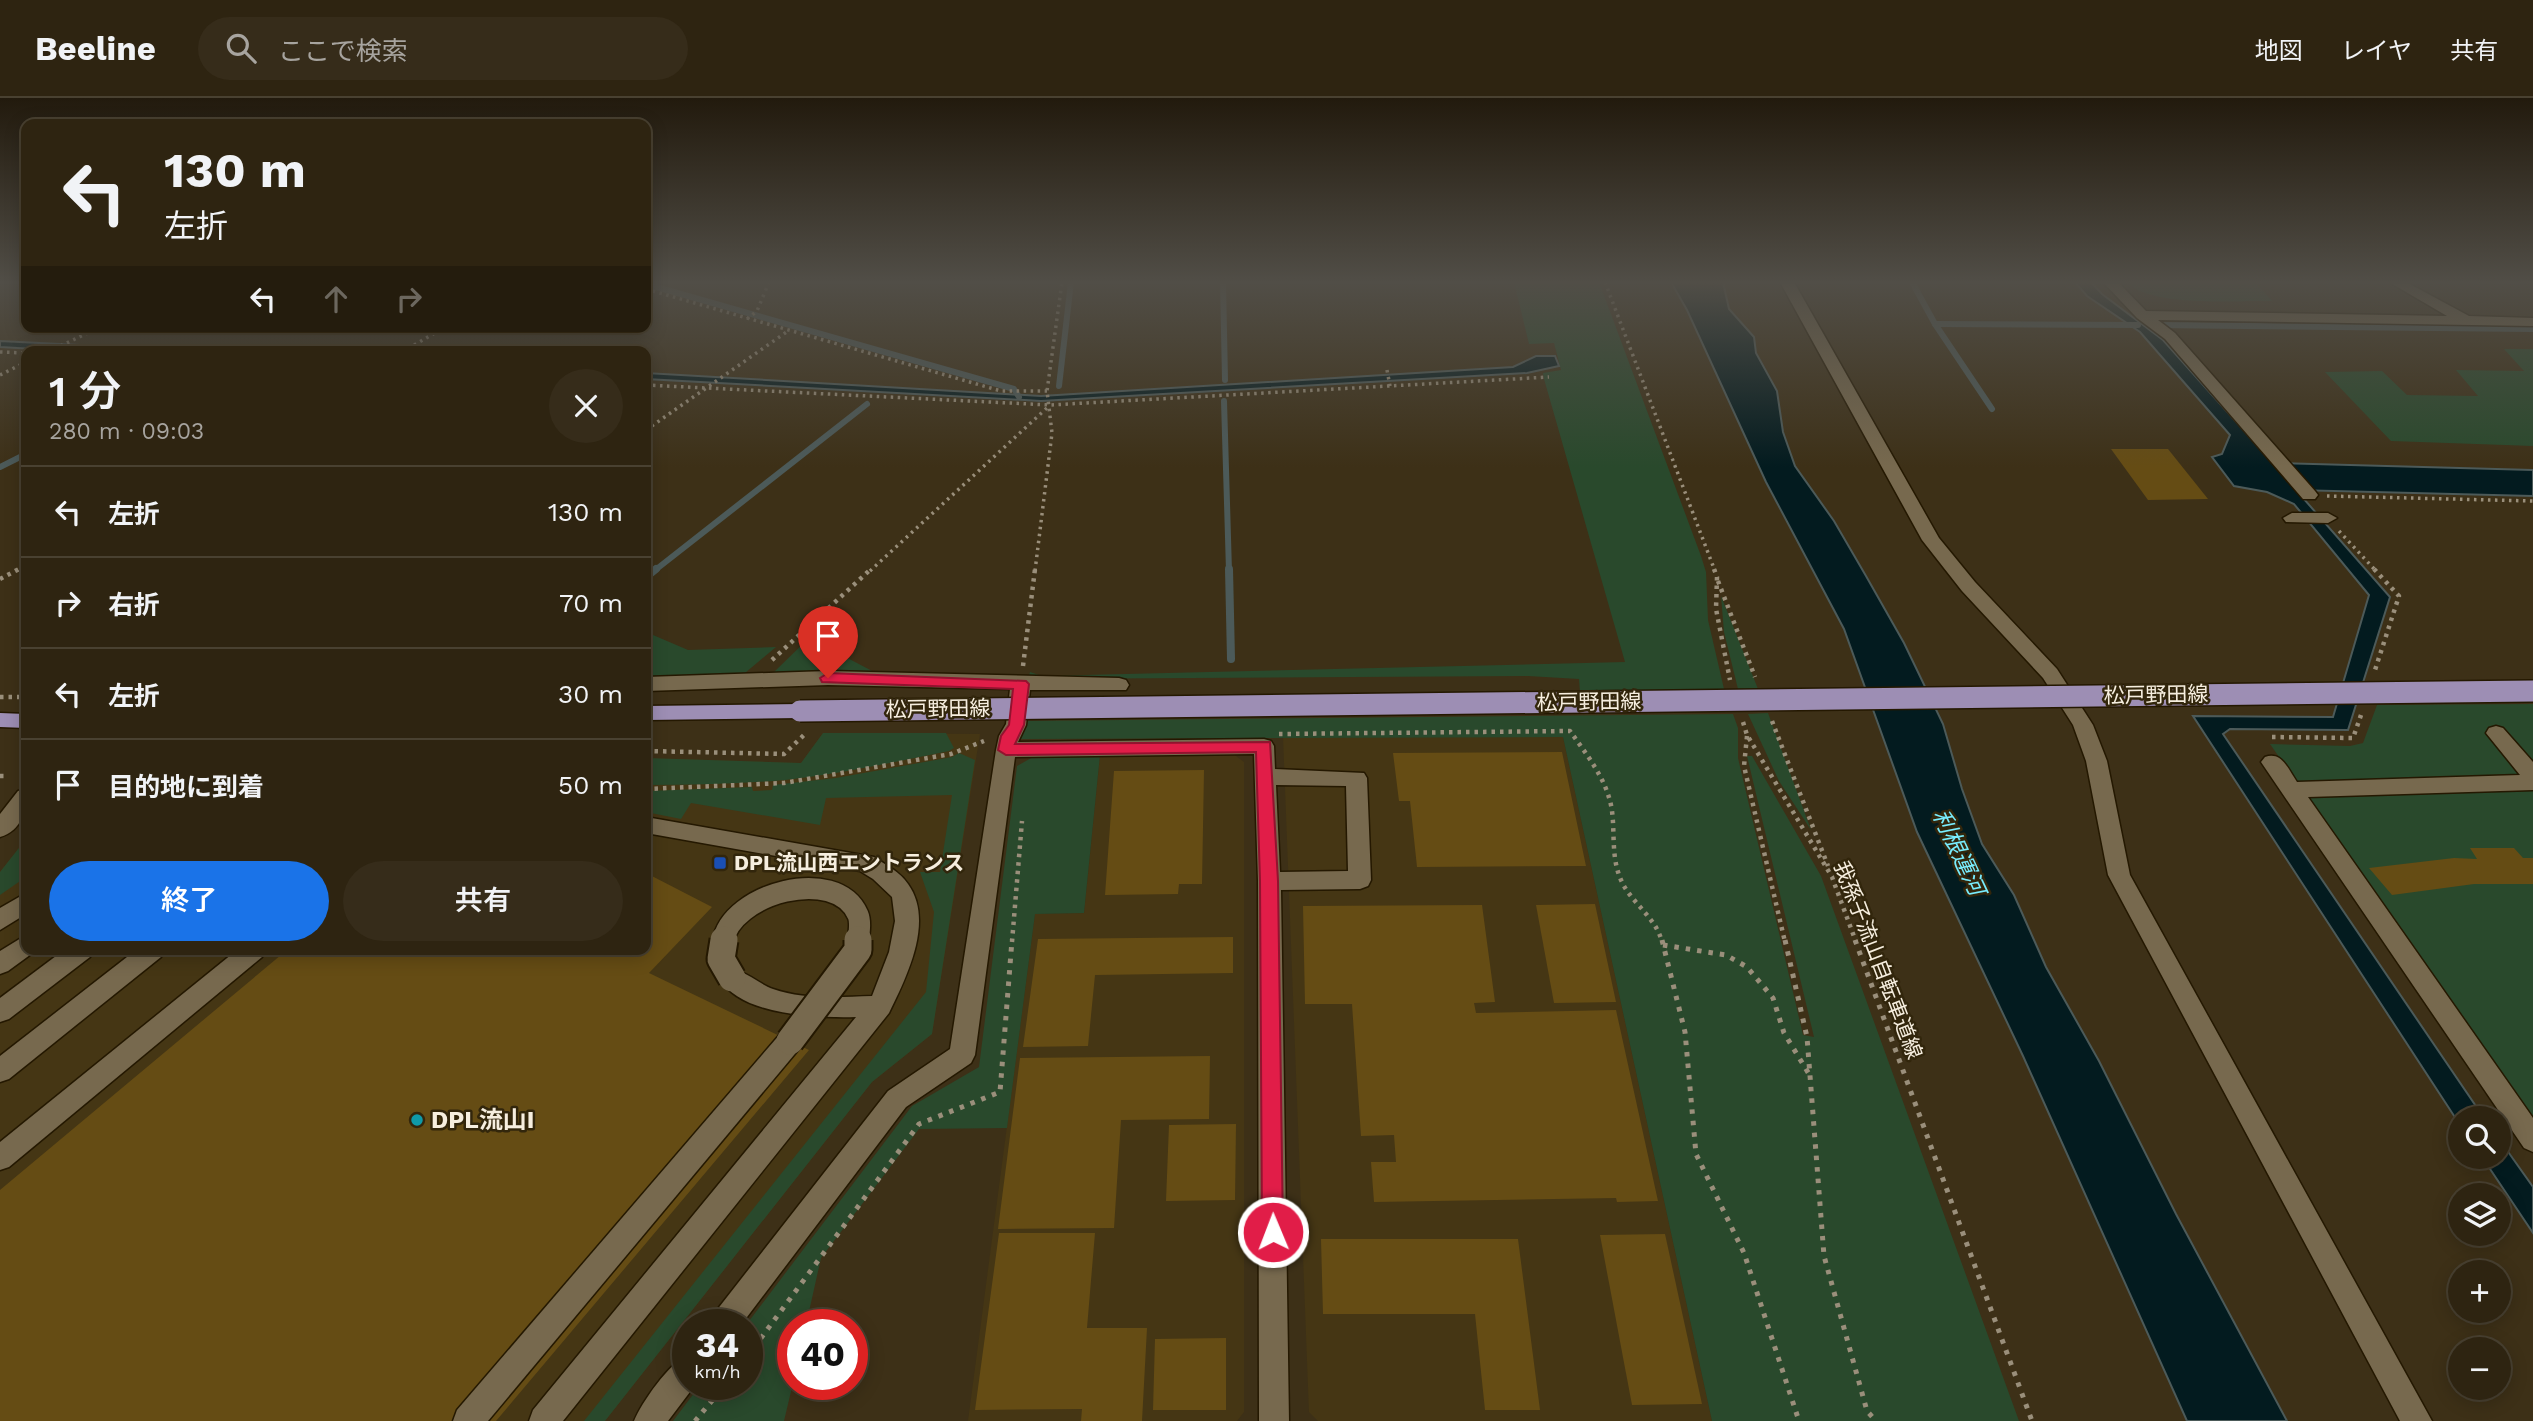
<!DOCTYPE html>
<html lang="ja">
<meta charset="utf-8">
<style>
:root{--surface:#2e2411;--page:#362c1a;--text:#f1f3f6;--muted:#a7a49f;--line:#494131;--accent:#1a73e8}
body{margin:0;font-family:"Work Sans","Noto Sans JP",sans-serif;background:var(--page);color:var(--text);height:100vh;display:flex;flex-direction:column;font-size:26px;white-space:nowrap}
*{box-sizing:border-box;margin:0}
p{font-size:23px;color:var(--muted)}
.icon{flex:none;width:38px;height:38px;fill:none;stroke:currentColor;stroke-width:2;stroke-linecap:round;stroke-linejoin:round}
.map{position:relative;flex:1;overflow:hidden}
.details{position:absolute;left:21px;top:248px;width:630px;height:609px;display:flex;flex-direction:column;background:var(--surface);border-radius:14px;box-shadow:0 4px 18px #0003,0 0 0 2px var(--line)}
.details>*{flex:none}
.banner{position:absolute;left:21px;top:21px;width:630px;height:214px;border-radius:14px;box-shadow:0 4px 18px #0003,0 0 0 2px var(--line);background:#2e2411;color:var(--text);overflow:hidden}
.controls{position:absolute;left:2448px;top:1008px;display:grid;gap:14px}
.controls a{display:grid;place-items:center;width:63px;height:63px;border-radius:50%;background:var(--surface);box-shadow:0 4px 18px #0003,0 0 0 2px var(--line);font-size:35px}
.speed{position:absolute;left:672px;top:1211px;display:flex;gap:14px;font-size:35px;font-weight:700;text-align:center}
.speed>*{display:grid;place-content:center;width:91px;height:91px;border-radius:50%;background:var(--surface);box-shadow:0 4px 18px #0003,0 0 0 2px var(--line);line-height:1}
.speed small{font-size:18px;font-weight:400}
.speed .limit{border:10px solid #d22;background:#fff;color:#111}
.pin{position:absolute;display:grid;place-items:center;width:60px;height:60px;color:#fff;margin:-72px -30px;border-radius:50% 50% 50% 0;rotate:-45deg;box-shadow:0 0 7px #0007}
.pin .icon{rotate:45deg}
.me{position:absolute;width:77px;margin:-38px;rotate:359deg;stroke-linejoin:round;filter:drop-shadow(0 0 5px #0008)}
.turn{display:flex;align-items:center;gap:24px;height:147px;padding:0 28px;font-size:32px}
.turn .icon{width:91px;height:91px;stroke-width:2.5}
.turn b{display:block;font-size:49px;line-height:60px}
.lanes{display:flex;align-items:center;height:66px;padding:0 28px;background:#0003;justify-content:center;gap:35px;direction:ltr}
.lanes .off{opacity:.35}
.round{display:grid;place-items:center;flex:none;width:74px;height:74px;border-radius:37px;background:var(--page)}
.overview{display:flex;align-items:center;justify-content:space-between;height:119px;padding:0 28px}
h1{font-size:42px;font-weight:600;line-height:52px}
.button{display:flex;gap:14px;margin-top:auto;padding:14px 28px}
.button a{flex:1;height:80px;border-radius:42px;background:var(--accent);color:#fff;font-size:28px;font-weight:600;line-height:80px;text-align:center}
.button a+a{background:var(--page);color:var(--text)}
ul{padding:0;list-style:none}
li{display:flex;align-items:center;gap:21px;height:91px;padding:0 28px;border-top:2px solid var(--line)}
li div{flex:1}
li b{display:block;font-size:26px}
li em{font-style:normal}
header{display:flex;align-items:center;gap:42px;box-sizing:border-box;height:98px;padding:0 35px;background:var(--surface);border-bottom:2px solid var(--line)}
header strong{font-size:33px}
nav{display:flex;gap:38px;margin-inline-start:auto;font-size:24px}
.search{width:490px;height:63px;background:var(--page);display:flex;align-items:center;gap:18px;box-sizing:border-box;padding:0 24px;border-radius:38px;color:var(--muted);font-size:26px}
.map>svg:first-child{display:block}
</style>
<header>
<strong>Beeline</strong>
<div class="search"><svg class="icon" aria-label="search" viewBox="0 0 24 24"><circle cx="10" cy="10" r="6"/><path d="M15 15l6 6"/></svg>ここで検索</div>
<nav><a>地図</a><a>レイヤ</a><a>共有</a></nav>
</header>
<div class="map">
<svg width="2533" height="1323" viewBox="0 0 2533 1323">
<rect width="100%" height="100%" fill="#3d3017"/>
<!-- built -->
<g fill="#453614">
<polygon points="823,635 980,636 932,936 872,984 605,1323 0,1323 0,774 26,741 26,852 646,852 646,660 801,665"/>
<polygon points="1283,638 1563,639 1712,1323 1318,1323 1309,1314"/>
<polygon points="1232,655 1244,664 1244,1314 1237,1323 968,1323 1035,816 1084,815 1100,657"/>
</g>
<!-- green -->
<g fill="#29492c">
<polygon points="1514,184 1599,184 1701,458 1706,474 1708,522 1724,591 1580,594 1579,581 1528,578 1028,581 1030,574 1042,578 1625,564 1544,281 1543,275 1561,272 1554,245 1529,246"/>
<path d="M 2126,184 L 2255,184 L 2272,203 C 2233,202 2154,210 2126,184 Z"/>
<polygon points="2504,251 2533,251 2533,348 2391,343 2325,274 2382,273 2407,297 2478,298 2456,272 2524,273"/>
<polygon points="1721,498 1725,508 1758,591 1738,591 1724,534"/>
<polygon points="646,534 688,552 776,549 745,575 646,579"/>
<polygon points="809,540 878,576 773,575"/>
<polygon points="2533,606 2533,1024 2270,646 2350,648 2363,645 2377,607"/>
<polygon points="1768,615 1811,732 1779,683 1748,616"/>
<polygon points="1733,616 1738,630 1738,660 1803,937 1814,939 1747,658 1752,658 1821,778 2019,1323 1712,1323 1563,639 1020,641 1022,623"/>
<path d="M 823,635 L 946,635 L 954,650 L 949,653 C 895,664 840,676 785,682 C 739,686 692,687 646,687 L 646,660 L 801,665 Z"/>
<polygon points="959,655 975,662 932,936 872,984 605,1323 584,1323 926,894 934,814 920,774 940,774 952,697 826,700 820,727 691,705 681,721 646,714 646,693 752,689 753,693 772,692 773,687 836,680 952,659"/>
<polygon points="1100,657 1084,815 1035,816 1007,1030 919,1031 821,1160 806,1227 793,1227 793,1285 784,1323 673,1323 701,1286 747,1286 746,1227 912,1008 979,969 1017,668 1033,659"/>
<polygon points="26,741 26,779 0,797 0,774"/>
</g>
<!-- water -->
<g fill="#031b1f" stroke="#4c5a59" stroke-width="2">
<polygon points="1671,184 1723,184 1729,211 1754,239 1756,255 1777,293 1783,334 1795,368 1834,423 1866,478 1904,545 1943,626 1962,691 1982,746 2014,797 2046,869 2099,963 2176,1116 2287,1323 2187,1323 2023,958 1917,734 1844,531 1766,384 1687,212"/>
<polygon points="2075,184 2091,184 2102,196 2163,242 2273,365 2533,372 2533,398 2296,392 2390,499 2348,632 2230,631 2223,636 2484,1020 2460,1020 2460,1027 2193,618 2333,619 2369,497 2294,406 2267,394 2234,388 2212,359 2222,356 2230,337 2140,234 2087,198"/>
<polygon points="0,243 220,254 88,254 0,249"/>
<polygon points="1536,258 1555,258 1559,268 1527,275 1041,303 646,281 646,275 1041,298 1513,269"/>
<polygon points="2499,1041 2533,1089 2533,1135 2482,1059 2499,1059"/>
</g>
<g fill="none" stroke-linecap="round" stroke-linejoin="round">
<!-- stream-far1 -->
<g stroke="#4c5a59" stroke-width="6">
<polyline points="1223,184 1225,282"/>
<polyline points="1912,184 1935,226 1992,311"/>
<polyline points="646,186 1014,291 1019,299"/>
<polyline points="1935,226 2138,227"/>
<polyline points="2155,227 2533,231"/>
<polyline points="1059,288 1071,184"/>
<polyline points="1224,303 1229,473"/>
<polyline points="0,369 26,356"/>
<polyline points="654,473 867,306"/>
</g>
<!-- stream -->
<g stroke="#4c5a59" stroke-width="8">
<polyline points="1229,471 1231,561"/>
<polyline points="646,479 656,471"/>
</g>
</g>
<!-- building -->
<g fill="#654c14">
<polygon points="2111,351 2168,351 2208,401 2148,402"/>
<polygon points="1562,654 1586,768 1417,769 1410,703 1399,703 1393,655"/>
<polygon points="1204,672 1202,786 1179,786 1178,796 1105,797 1114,673"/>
<polygon points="2470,750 2514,750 2523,760 2533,760 2533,786 2474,786 2392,797 2369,770 2454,760 2477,761"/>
<polygon points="646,775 712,809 649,875 809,952 496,1323 0,1323 0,1092 287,852 646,852"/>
<polygon points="1595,806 1616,904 1554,905 1536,807"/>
<polygon points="1482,807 1495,904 1474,905 1476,915 1616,912 1658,1103 1617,1104 1616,1100 1374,1104 1371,1064 1396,1064 1394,1037 1361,1038 1352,906 1305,906 1303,808"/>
<polygon points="1233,839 1233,875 1095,877 1088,948 1023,949 1038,841"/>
<polygon points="1210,958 1209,1021 1121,1022 1114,1130 998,1131 1020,960"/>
<polygon points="1236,1026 1235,1102 1166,1103 1169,1027"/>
<polygon points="999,1135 1095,1135 1087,1230 1147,1230 1142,1323 1081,1323 1082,1311 975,1312"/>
<polygon points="1665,1136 1702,1306 1632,1307 1600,1137"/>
<polygon points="1321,1141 1518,1141 1540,1312 1485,1312 1475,1216 1323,1216"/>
<polygon points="1226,1240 1226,1312 1153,1312 1155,1241"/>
</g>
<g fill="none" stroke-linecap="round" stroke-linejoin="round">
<!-- minor casing -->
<g stroke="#241801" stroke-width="3">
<g id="minor">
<polygon points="1780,184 1794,184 1939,440 1975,484 2057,571 2093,627 2107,663 2130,777 2432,1323 2400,1323 2108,777 2086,663 2073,627 2043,580 1962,493 1922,442"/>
<polygon points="2103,184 2118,184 2146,213 2447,218 2389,184 2406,184 2469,218 2533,220 2533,228 2158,222 2175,235 2315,393 2318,397 2315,401 2303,401 2165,241 2137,220"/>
<polygon points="2292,415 2328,415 2337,420 2328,425 2286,424 2283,420"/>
<path d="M 828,573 L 1119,580 L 1126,582 L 1129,587 L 1126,592 L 1030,592 L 1026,627 L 1018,644 L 1264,641 L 1271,643 L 1274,648 L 1275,671 L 1364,675 L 1367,680 L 1371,782 L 1368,788 L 1360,791 L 1281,792 L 1289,1323 L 1259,1323 L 1258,783 L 1254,656 L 1015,659 L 975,957 L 971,965 L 906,1009 L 741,1227 L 709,1227 L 713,1217 L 888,993 L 950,951 L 996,652 L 999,638 L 1006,626 L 1010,591 L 828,587 L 646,593 L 646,579 ZM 1276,687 L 1346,688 L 1348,773 L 1280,774 Z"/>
<path d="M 2496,628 L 2503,630 L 2533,664 L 2533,692 L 2308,699 L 2533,1020 L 2533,1054 L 2524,1050 L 2261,664 L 2265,659 C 2282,653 2288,671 2297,684 L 2520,677 L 2486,635 L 2489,630 Z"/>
<path d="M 26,691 C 27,711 22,733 0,739 L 0,716 L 18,693 Z"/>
<path d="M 646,719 L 874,759 C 886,767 900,774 908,786 C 935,823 906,880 889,915 L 563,1323 L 529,1323 L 533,1312 L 856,919 C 820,920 739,918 720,880 L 723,873 C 741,867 756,885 773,891 C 804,902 840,899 872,898 L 889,854 L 895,823 L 892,799 L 873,781 L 860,773 L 646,735 Z"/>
<polygon points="26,795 26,816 0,832 0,810"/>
<polygon points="26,837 26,852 34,854 8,873 0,876 0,853"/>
<polygon points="64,852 94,852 90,859 9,921 0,924 0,900"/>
<polygon points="136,852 165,852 161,859 9,981 0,984 0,958"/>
<polygon points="237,852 266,852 262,859 9,1069 0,1072 0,1044"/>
<polygon points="790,932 799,935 803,943 799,951 488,1323 453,1323 457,1312 781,935"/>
<path d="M 688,1257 L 688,1286 L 696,1286 L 668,1323 L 634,1323 C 642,1304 669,1265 688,1257 Z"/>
</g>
</g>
<!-- major casing -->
<g stroke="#241801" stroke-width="3">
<g id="major">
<polygon points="800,606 807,608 810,613 807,618 800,620 646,622 646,608"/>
<polygon points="0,615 26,616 26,630 0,629"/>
</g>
</g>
<!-- path-far2 -->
<g stroke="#9a8f7b" stroke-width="3.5" stroke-dasharray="2.5 4.5" stroke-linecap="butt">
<polyline points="1605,184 1715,473"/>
<polyline points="646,191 1001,293 1047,293"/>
<polyline points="747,221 757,213 769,184"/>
<polyline points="0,254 26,255"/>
<polyline points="48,254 100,229"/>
<polyline points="402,254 445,229"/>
<polyline points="1387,272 1390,288"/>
<polyline points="0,277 26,264"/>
<polyline points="646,287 1050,307 1549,279"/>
<polyline points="646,332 788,233"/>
<polyline points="2327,398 2533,403"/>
<polyline points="2339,433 2376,473"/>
<polyline points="16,473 26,467"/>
<polyline points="870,473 1049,308"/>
<polyline points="1035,473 1052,335 1047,293 1062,184"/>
</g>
<!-- path-far1 -->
<g stroke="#9a8f7b" stroke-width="4.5" stroke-dasharray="3.5 5" stroke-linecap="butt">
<polyline points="1714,471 1717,479 1716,511 1730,582"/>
<polyline points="2374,471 2399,498 2375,572"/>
<polyline points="0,481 19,471"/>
<polyline points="1718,483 1755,579"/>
<polyline points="772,562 871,471"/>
<polyline points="1023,568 1035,471"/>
<polyline points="0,599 26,599"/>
<polyline points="1772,623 1828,768"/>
<polyline points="1743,624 1747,637 1832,779 1856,844"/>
<path d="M 1279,636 L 1570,633 C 1587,657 1608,683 1612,713 C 1615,737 1611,759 1621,782 C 1631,805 1656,819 1662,844"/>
<polyline points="1747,638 1744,668 1785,844"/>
<polyline points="2272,639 2353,640 2361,617"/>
<polyline points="646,653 784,656 805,636"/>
<polyline points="0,678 7,678"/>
<polyline points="646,691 784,685 951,656 984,643"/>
<polyline points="1012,844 1022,723"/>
</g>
<!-- path -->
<g stroke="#9a8f7b" stroke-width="5" stroke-dasharray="4.5 7" stroke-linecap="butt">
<polyline points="1662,842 1685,934 1696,1056 1744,1155 1799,1323"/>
<polyline points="1785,842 1807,939 1824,1158 1867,1313 1876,1323"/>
<polyline points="1855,842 2032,1323"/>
<polyline points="1663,847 1726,857 1747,869 1773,900 1784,935 1809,976"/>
<polyline points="747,1259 919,1026 1000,994 1012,842"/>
<polyline points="695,1323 726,1286"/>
</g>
<!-- minor -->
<use href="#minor" fill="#77694e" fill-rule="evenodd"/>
<!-- major -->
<use href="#major" fill="#9d8eb4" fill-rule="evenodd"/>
<!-- minor-bridge-far1 casing -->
<g stroke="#241801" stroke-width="24" stroke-linecap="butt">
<path id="minor-bridge-far1" d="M 723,844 C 730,796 836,766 858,817 C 861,824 859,836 858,844"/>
</g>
<!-- minor-bridge casing -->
<g stroke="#241801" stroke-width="31" stroke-linecap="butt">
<g id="minor-bridge">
<polyline points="724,842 721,861 732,880"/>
<polyline points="790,943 858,852 858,842"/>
</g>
</g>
<!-- major-bridge casing -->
<g stroke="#241801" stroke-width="24" stroke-linecap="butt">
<polyline id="major-bridge" points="800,613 2533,593"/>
</g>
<!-- minor-bridge-far1 -->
<use href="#minor-bridge-far1" stroke="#77694e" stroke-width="21"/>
<!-- minor-bridge -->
<use href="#minor-bridge" stroke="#77694e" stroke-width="27"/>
<!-- major-bridge -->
<use href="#major-bridge" stroke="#9d8eb4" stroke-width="21"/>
</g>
<!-- sky -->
<linearGradient id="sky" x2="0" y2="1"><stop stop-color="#221a0d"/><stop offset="0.5" stop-color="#514e47"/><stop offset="1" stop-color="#514e47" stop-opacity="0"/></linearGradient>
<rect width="2533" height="369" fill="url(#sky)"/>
<!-- route -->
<polygon fill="#e11d48" stroke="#92132f" stroke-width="2" points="828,575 1026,583 1029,586 1024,627 1015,646 1270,644 1278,783 1283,1134 1280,1141 1273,1144 1265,1141 1262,1134 1260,783 1256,654 1006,657 998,652 1001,638 1009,627 1013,591 822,584 820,580"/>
<!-- markers -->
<rect fill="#1a4fb4" stroke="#32260c" stroke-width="2.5" x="713" y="758" width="14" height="14" rx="3.5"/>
<circle fill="#0f9aa8" stroke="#32260c" stroke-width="2.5" cx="417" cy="1022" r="7"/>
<g text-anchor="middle" stroke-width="5" stroke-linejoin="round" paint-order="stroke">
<!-- street labels -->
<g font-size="21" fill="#f6eedf" stroke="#32260c">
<text transform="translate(2156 597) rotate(-1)" y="7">松戸野田線</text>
<text transform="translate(1589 604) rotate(-1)" y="7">松戸野田線</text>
<text transform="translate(938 611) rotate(-1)" y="7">松戸野田線</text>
<text transform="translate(1878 862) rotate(69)" y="7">我孫子流山自転車道線</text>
</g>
<!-- poi labels -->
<g font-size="21" font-weight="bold" fill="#f6eedf" stroke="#32260c" text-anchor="start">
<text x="734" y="772">DPL流山西エントランス</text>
</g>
<!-- water labels -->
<g font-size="23" font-style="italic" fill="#78edfe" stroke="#32260c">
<text transform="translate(1959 754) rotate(65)" y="8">利根運河</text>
</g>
<!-- near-poi labels -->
<g font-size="24" font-weight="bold" fill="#f6eedf" stroke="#32260c" text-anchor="start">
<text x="431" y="1030">DPL流山I</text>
</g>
</g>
</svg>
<div class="controls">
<a><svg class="icon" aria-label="search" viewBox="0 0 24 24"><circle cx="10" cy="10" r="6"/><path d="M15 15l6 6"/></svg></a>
<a><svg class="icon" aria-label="layers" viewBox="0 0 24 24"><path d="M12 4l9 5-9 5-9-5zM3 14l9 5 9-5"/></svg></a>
<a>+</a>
<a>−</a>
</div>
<div class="speed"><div>34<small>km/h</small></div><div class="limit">40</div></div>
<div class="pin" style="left:828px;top:580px;background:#d93025"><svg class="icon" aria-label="arrive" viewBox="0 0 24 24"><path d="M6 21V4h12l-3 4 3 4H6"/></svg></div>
<svg class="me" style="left:1273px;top:1134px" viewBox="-20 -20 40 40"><circle r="17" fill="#e11d48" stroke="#fff" stroke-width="3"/><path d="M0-11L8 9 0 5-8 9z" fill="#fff"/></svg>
<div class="banner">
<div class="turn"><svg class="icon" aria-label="left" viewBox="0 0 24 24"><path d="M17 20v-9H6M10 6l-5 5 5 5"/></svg><div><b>130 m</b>左折</div></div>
<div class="lanes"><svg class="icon" aria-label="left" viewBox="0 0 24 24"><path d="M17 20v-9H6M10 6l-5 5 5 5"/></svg><svg class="icon off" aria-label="ahead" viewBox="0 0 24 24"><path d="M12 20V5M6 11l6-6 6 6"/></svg><svg class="icon off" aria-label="right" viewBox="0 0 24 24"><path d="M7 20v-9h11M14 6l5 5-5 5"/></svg></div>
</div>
<section class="details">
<div class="overview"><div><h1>1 分</h1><p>280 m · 09:03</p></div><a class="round"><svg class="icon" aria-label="close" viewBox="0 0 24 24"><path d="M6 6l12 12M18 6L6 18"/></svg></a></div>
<ul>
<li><svg class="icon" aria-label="left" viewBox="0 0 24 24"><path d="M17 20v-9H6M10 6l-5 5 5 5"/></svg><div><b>左折</b></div><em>130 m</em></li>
<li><svg class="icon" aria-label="right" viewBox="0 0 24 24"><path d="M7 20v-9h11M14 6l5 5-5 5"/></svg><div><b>右折</b></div><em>70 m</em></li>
<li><svg class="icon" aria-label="left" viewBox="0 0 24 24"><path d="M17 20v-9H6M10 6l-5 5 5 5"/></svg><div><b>左折</b></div><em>30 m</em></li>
<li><svg class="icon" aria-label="arrive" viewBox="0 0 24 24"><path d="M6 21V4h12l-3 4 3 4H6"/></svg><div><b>目的地に到着</b></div><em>50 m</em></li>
</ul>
<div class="button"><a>終了</a><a>共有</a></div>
</section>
</div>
